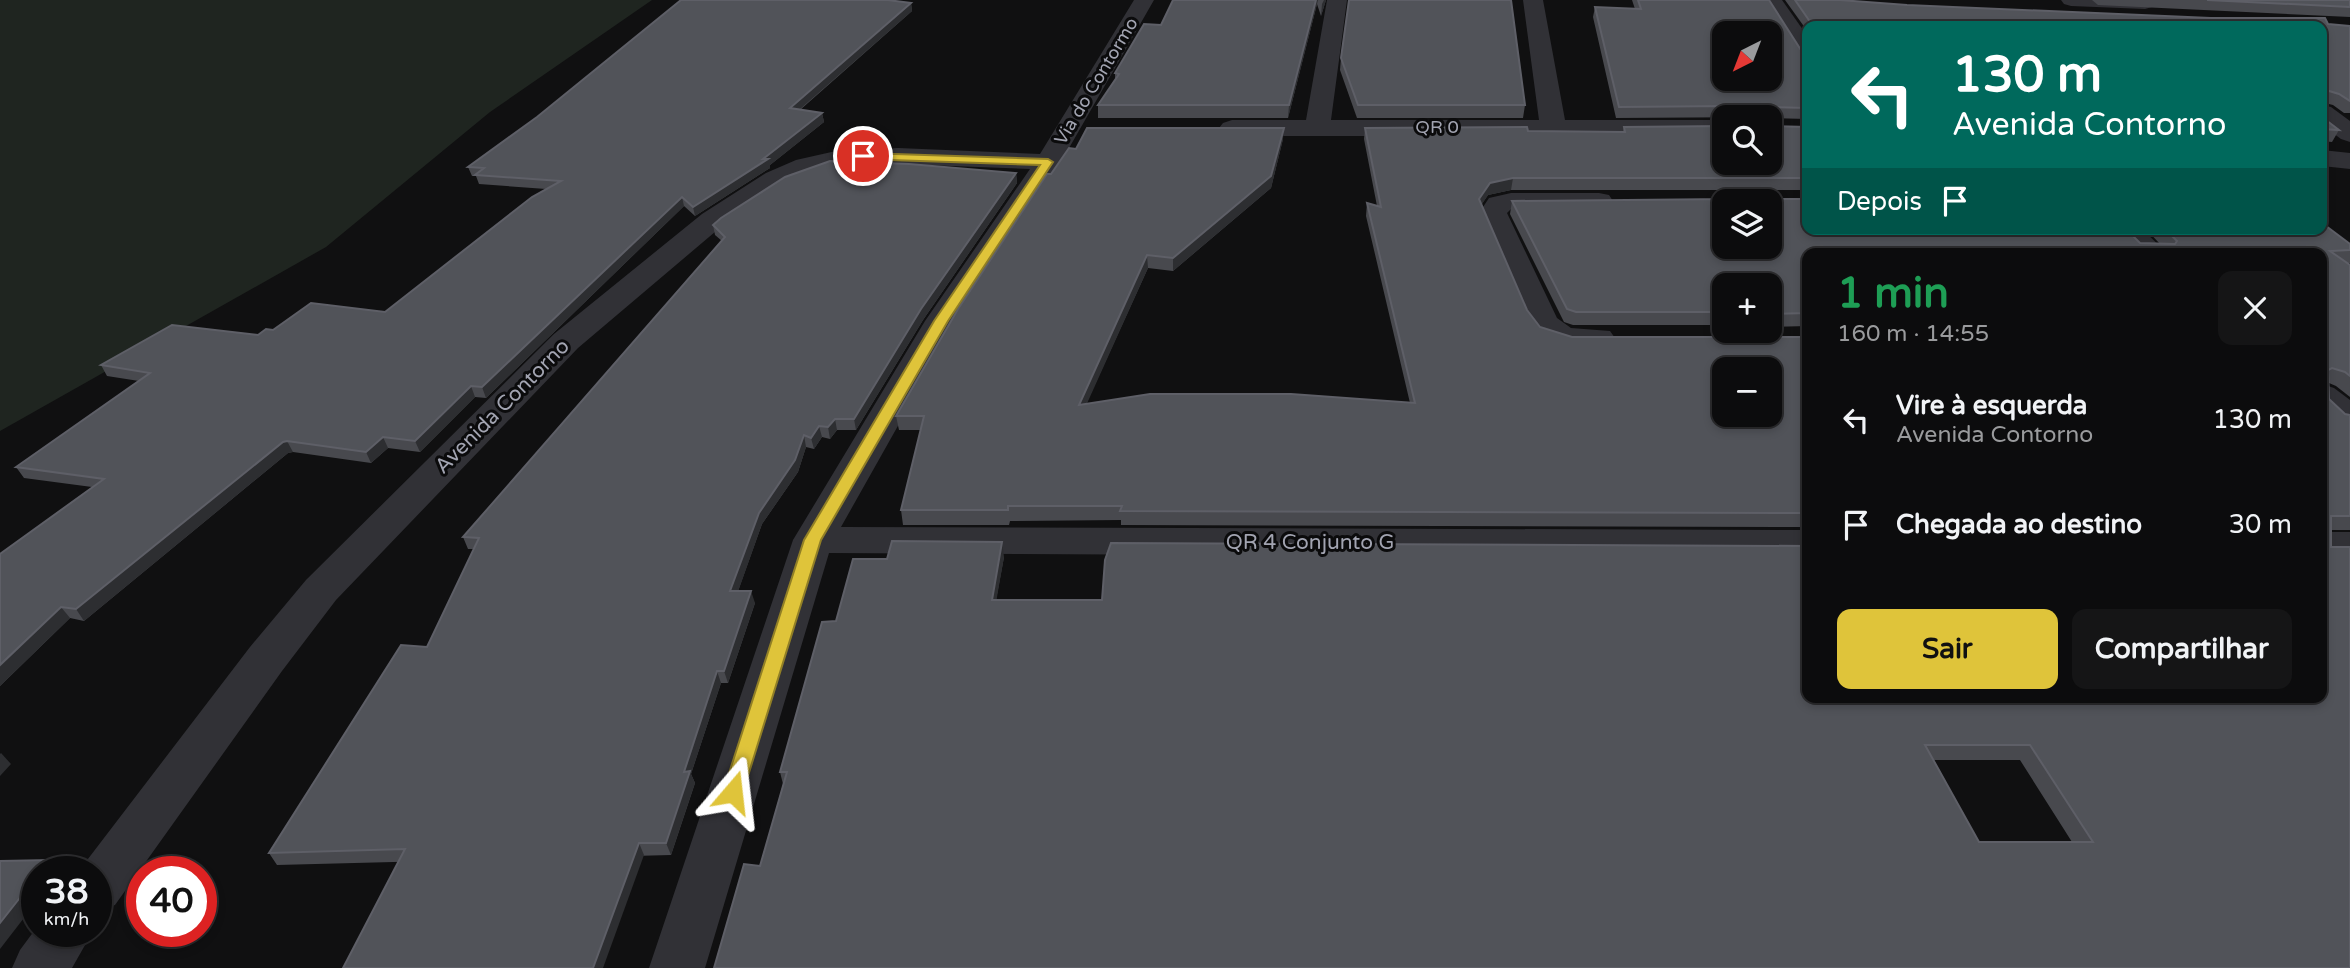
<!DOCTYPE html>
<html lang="pt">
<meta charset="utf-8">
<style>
:root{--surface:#0c0c0d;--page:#151516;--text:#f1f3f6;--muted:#9a9b9d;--line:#2c2c2e;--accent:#dfc43a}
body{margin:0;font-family:"Varela Round",sans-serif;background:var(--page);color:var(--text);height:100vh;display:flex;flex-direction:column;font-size:26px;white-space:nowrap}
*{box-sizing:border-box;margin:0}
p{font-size:23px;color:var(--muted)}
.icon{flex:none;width:38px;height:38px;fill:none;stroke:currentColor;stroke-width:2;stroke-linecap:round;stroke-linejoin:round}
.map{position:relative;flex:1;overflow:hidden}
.details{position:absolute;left:1802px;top:248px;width:525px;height:455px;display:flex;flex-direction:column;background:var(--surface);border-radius:14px;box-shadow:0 4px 10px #0003,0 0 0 2px var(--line)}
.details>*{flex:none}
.top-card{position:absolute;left:1802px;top:21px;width:525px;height:214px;border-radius:14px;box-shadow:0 4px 10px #0003,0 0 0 2px var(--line);background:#00695c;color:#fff;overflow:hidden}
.needle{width:46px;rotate:222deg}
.tools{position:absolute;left:1712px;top:21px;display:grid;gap:14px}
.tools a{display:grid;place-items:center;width:70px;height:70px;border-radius:14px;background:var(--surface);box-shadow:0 4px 10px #0003,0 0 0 2px var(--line);font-size:35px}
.speed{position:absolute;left:21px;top:856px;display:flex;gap:14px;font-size:35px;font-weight:700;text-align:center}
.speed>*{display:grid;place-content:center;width:91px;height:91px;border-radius:50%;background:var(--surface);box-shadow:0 4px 10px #0003,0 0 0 2px var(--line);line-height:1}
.speed small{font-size:18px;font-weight:400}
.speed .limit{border:10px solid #d22;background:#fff;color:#111}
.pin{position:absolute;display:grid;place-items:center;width:60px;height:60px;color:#fff;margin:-30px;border:4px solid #fff;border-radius:50%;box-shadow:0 2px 7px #0007}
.me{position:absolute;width:77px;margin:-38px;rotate:17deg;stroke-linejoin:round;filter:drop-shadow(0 0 5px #0008)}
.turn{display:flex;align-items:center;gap:24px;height:147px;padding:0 35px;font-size:32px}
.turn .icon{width:91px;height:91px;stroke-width:2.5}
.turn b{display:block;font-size:49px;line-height:60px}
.then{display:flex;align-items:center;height:66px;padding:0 35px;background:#0003;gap:14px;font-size:26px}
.round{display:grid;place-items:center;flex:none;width:74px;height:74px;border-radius:14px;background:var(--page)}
.head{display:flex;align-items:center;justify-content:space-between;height:119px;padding:0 35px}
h1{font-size:42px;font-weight:800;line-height:52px;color:#1e9e55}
.button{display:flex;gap:14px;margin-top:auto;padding:14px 35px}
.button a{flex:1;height:80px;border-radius:14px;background:var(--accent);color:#111;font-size:28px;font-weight:800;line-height:80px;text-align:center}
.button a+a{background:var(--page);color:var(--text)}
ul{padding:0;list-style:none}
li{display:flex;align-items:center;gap:21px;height:105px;padding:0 35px}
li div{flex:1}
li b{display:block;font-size:26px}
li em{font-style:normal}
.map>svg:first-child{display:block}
</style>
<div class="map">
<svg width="2350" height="968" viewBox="0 0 2350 968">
<rect width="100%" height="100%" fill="#101011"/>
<!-- green -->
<polygon fill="#1f2520" points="0,0 652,0 490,112 326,247 0,431"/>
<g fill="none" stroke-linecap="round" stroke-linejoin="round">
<!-- minor -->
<g fill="#313136" fill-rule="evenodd">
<polygon points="1134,0 1154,0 1061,162 957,321 841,527 1808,530 1808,558 829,553 705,968 649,968 793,540 925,321 1030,169 898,164 836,167 815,172 786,185 722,226 578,348 336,600 282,671 115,905 96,912 96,872 78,872 250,647 306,580 554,334 702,214 766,173 796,160 836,151 898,148 1040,154"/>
<polygon points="1327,0 1347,0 1331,120 1539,120 1523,0 1543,0 1565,120 1724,120 1724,136 1232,136 1223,133 1219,128 1223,123 1232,120 1306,120"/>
<polygon points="1762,0 1782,0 1808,37 1808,61 1800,59"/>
<polygon points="2061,0 2153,0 2156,3 2152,7 2145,9 2071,6 2064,4"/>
<polygon points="2322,105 2331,107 2350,121 2350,142 2341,139 2322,125"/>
<polygon points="2322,150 2350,153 2350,169 2322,166"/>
<path d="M 1511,193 L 1599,193 L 1609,195 L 1613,201 L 1609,207 L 1599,209 L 1511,209 L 1507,213 L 1557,318 L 1571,328 L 1610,331 L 1615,338 L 1610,345 C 1580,352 1545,349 1527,322 L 1479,213 L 1489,198 Z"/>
<polygon points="2110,229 2142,229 2168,254 2135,254"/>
<polygon points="2322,384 2334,388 2350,400 2350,429 2337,426 2322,413"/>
<rect x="2322" y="532" width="28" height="28"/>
<polygon points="37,927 37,931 93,931 72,968 12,968 20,950"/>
</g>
</g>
<!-- wall -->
<g fill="#48494e" fill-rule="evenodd">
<polygon points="1173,0 1326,0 1321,16 1317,4 1288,118 1098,118 1098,105 1115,80 1115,73 1161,25"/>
<polygon points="1632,0 1769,0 1801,50 1808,51 1808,119 1771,118 1771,126 1808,127 1808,190 1511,190 1488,195 1481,205 1527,310 1540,327 1572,337 1808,337 1808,527 1121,525 1121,520 1010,521 1009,525 903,525 901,510 921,430 899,430 896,416 1051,174 1076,149 1283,139 1271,188 1173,271 1148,268 1086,404 1410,403 1366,216 1367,203 1377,206 1364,139 1365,128 1528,131 1623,132 1624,127 1724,163 1769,117 1616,118 1593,17 1595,7 1635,9"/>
<polygon points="1785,0 1840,0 1907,5 2350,26 2350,113 2344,113 2333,105 2325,103 2322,107 2322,26 1808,26 1808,32"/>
<polygon points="2092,0 2350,0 2350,17 2098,5"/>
<polygon points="900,2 911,3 912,11 800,110 822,113 824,122 770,165 770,168 695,216 684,206 486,398 475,397 420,452 388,448 371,463 293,452 288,453 84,621 70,618 0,686 0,554 92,487 24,478 16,467 139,381 107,376 101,365 258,335 273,330 385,312 546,189 479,184 476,176 472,176 468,167"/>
<polygon points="1341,58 1525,105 1523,118 1357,118 1340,70"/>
<polygon points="2322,117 2339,130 2332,142 2322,141"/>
<polygon points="1016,173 1017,183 923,320 856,430 837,430 830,439 822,437 814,449 806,447 798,472 762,524 738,591 755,603 728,683 721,683 691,774 695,783 671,855 277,865 269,853 427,647 474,549 468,549 463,537 722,241 715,235 713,225"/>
<path d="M 1773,199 L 2140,243 L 2160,244 L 2146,229 L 2322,229 L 2350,244 L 2350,263 L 2348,263 L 2350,265 L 2350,397 L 2336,386 L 2329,383 L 2329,399 L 2345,414 L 2350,415 L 2350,530 L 2331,530 L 2350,968 L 760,866 L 783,784 L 780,772 L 836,621 L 887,559 L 1004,557 L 996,600 L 2322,698 L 2322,254 L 1808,254 L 1808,326 L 1769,327 L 1769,285 L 1724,285 L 1724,325 L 1573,325 L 1564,322 L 1510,214 L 1512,201 ZM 1934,760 L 2020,760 L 2072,842 L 1979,842 Z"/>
</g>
<!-- shaded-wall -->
<g fill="#2d2e31">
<polygon points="1316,0 1318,0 1317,4 1288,118 1289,105"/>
<polygon points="1324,0 1326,0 1321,16 1322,4"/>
<polygon points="911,3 912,11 791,117 790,108"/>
<polygon points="822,113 824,122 770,165 770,168 695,216 693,207 763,159"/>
<polygon points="1284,128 1283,139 1271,188 1173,271 1173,258"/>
<polygon points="1016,173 1017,183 923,320 856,430 854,419 921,309"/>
<polygon points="1513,178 1511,190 1488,195 1477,212 1479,199 1490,183"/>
<polygon points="682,197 684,206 486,398 482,387"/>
<polygon points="1147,255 1148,268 1080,419 1079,405"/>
<polygon points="471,386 475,397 420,452 415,441"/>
<polygon points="835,419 837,430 830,439 828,427"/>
<polygon points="819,426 822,437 814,449 811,438"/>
<polygon points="804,435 806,447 798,472 762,524 734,603 730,591 759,513"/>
<polygon points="383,437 388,448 371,463 366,452"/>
<polygon points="287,441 293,452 288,453 84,621 76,609 283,442"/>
<polygon points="1002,542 1004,557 994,614 992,600"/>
<polygon points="751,591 755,603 728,683 724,671"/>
<polygon points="61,607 70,618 0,686 0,665"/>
<polygon points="717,671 721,683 691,774 695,783 671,855 666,843 684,772"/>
<polygon points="1,753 11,764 0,776 0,754"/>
<polygon points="639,843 644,855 603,968 593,968"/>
<polygon points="50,860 60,871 60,872 40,872"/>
<polygon points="37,876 37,901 0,949 0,923"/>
</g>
<!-- building -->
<g fill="#515359" stroke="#5e5f67" stroke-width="2" fill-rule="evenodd">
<polygon points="681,0 888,0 911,3 790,108 822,113 763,159 768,159 693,207 682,197 482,387 471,386 415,441 383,437 366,452 287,441 283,442 76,609 61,607 0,665 0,554 104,479 16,467 150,373 101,365 172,325 258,335 266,329 273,330 311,303 385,312 532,197 561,181 475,175 484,168 468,167 537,117"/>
<polygon points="1173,0 1316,0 1289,105 1098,105 1119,74 1115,73 1144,24 1161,25"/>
<polygon points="1349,0 1511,0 1525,105 1358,105 1341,58"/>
<path d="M 1638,0 L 1769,0 L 1801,50 L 1808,51 L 1808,108 L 1771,107 L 1771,126 L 1808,127 L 1808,178 L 1513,178 L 1490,183 L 1479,199 L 1527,310 L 1540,327 L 1572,337 L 1808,337 L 1808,513 L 1120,511 L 1122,506 L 1008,506 L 1008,510 L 901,510 L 924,416 L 896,416 L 958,309 L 1047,174 L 1051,174 L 1069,148 L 1076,149 L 1087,128 L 1284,128 L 1271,176 L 1173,258 L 1147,255 L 1079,405 L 1150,394 L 1291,394 L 1415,403 L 1367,203 L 1381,207 L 1365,128 L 1527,127 L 1528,131 L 1625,132 L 1624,127 L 1724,126 L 1724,163 L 1769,163 L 1769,117 L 1729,117 L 1730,109 L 1727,106 L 1619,107 L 1595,7 L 1641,9 ZM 1724,33 L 1769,33 L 1769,79 L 1724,79 ZM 1724,369 L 1769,369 L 1769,415 L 1724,415 Z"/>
<polygon points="1795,0 1840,0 1907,5 2211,18 2325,18 2328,24 2350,26 2350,101 2339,94 2329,91 2326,94 2326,101 2322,100 2322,26 1813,26"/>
<polygon points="2207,0 2350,0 2350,7"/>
<polygon points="2322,117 2339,130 2322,129"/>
<polygon points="830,161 909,164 1016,173 921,309 854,419 835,419 828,427 819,426 811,438 804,435 795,460 759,513 730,591 751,591 724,671 717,671 684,772 690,771 666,843 639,843 593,968 343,968 405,849 269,853 401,645 427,647 479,538 463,537 725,237 713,225 721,218 785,177"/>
<path d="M 1730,191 L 1770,191 L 1773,199 L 1808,199 L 1808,229 L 2126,229 L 2140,243 L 2175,244 L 2177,241 L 2165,229 L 2322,229 L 2322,223 L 2350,244 L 2350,250 L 2330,251 L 2350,265 L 2350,376 L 2345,372 L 2332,368 L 2328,370 L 2329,399 L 2345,414 L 2350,415 L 2350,516 L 2331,516 L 2331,547 L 2350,547 L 2350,968 L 714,968 L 744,864 L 760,866 L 787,772 L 780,772 L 822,622 L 836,621 L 853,559 L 887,559 L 892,541 L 1002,542 L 992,600 L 1102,600 L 1105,560 L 1111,543 L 1808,546 L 1808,698 L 2322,698 L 2322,254 L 1808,254 L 1808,313 L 1769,314 L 1769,285 L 1724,285 L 1724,312 L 1576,312 L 1567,309 L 1512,201 L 1728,199 ZM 1724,201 L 1769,201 L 1769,247 L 1724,247 ZM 1925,745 L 2030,745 L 2093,842 L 1979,842 Z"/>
<polygon points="50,860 40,872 37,872 37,876 0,923 0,861"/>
</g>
<!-- route -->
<polygon fill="#dfc43a" stroke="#917f26" stroke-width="2" points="863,153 1048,159 1053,162 948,321 821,540 743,792 740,798 733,800 726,798 723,792 804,540 934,321 1040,165 860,159 860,154"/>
<g text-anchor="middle" stroke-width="6" stroke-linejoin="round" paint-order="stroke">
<!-- far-street labels -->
<g font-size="18" fill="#a2a4b1" stroke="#0b0b0c">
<text transform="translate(1096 81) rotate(-59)" y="6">Via do Contormo</text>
<text x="1437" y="133">QR 0</text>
</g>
<!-- street labels -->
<g font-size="21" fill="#a2a4b1" stroke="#0b0b0c">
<text transform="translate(502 406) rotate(-45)" y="7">Avenida Contorno</text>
<text x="1310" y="549">QR 4 Conjunto G</text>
</g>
</g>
</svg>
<div class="tools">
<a><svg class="needle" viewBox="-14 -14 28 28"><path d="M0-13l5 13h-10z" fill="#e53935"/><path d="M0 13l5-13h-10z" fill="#9a9b9d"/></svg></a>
<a><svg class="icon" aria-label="search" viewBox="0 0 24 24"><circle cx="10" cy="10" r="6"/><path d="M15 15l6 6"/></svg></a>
<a><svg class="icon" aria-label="layers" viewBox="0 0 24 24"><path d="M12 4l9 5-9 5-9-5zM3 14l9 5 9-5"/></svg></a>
<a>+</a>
<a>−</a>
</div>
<div class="speed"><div>38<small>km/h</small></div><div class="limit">40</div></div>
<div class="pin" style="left:863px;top:156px;background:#d93025"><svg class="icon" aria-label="arrive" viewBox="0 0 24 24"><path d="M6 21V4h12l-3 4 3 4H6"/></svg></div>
<svg class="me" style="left:733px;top:792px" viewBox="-20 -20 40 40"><path d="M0-17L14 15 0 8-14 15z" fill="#dfc43a" stroke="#fff" stroke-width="4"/></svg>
<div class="top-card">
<div class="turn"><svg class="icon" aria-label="left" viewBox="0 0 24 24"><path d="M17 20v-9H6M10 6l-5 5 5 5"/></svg><div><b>130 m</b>Avenida Contorno</div></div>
<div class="then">Depois<svg class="icon" aria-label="arrive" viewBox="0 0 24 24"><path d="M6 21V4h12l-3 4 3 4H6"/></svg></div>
</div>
<section class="details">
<div class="head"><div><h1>1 min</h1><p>160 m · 14:55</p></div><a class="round"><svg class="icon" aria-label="close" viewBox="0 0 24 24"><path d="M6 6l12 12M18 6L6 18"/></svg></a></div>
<ul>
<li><svg class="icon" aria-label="left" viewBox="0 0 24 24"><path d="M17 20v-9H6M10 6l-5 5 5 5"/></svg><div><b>Vire à esquerda</b><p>Avenida Contorno</p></div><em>130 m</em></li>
<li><svg class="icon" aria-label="arrive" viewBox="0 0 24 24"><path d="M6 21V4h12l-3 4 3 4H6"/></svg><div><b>Chegada ao destino</b></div><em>30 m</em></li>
</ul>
<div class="button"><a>Sair</a><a>Compartilhar</a></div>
</section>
</div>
